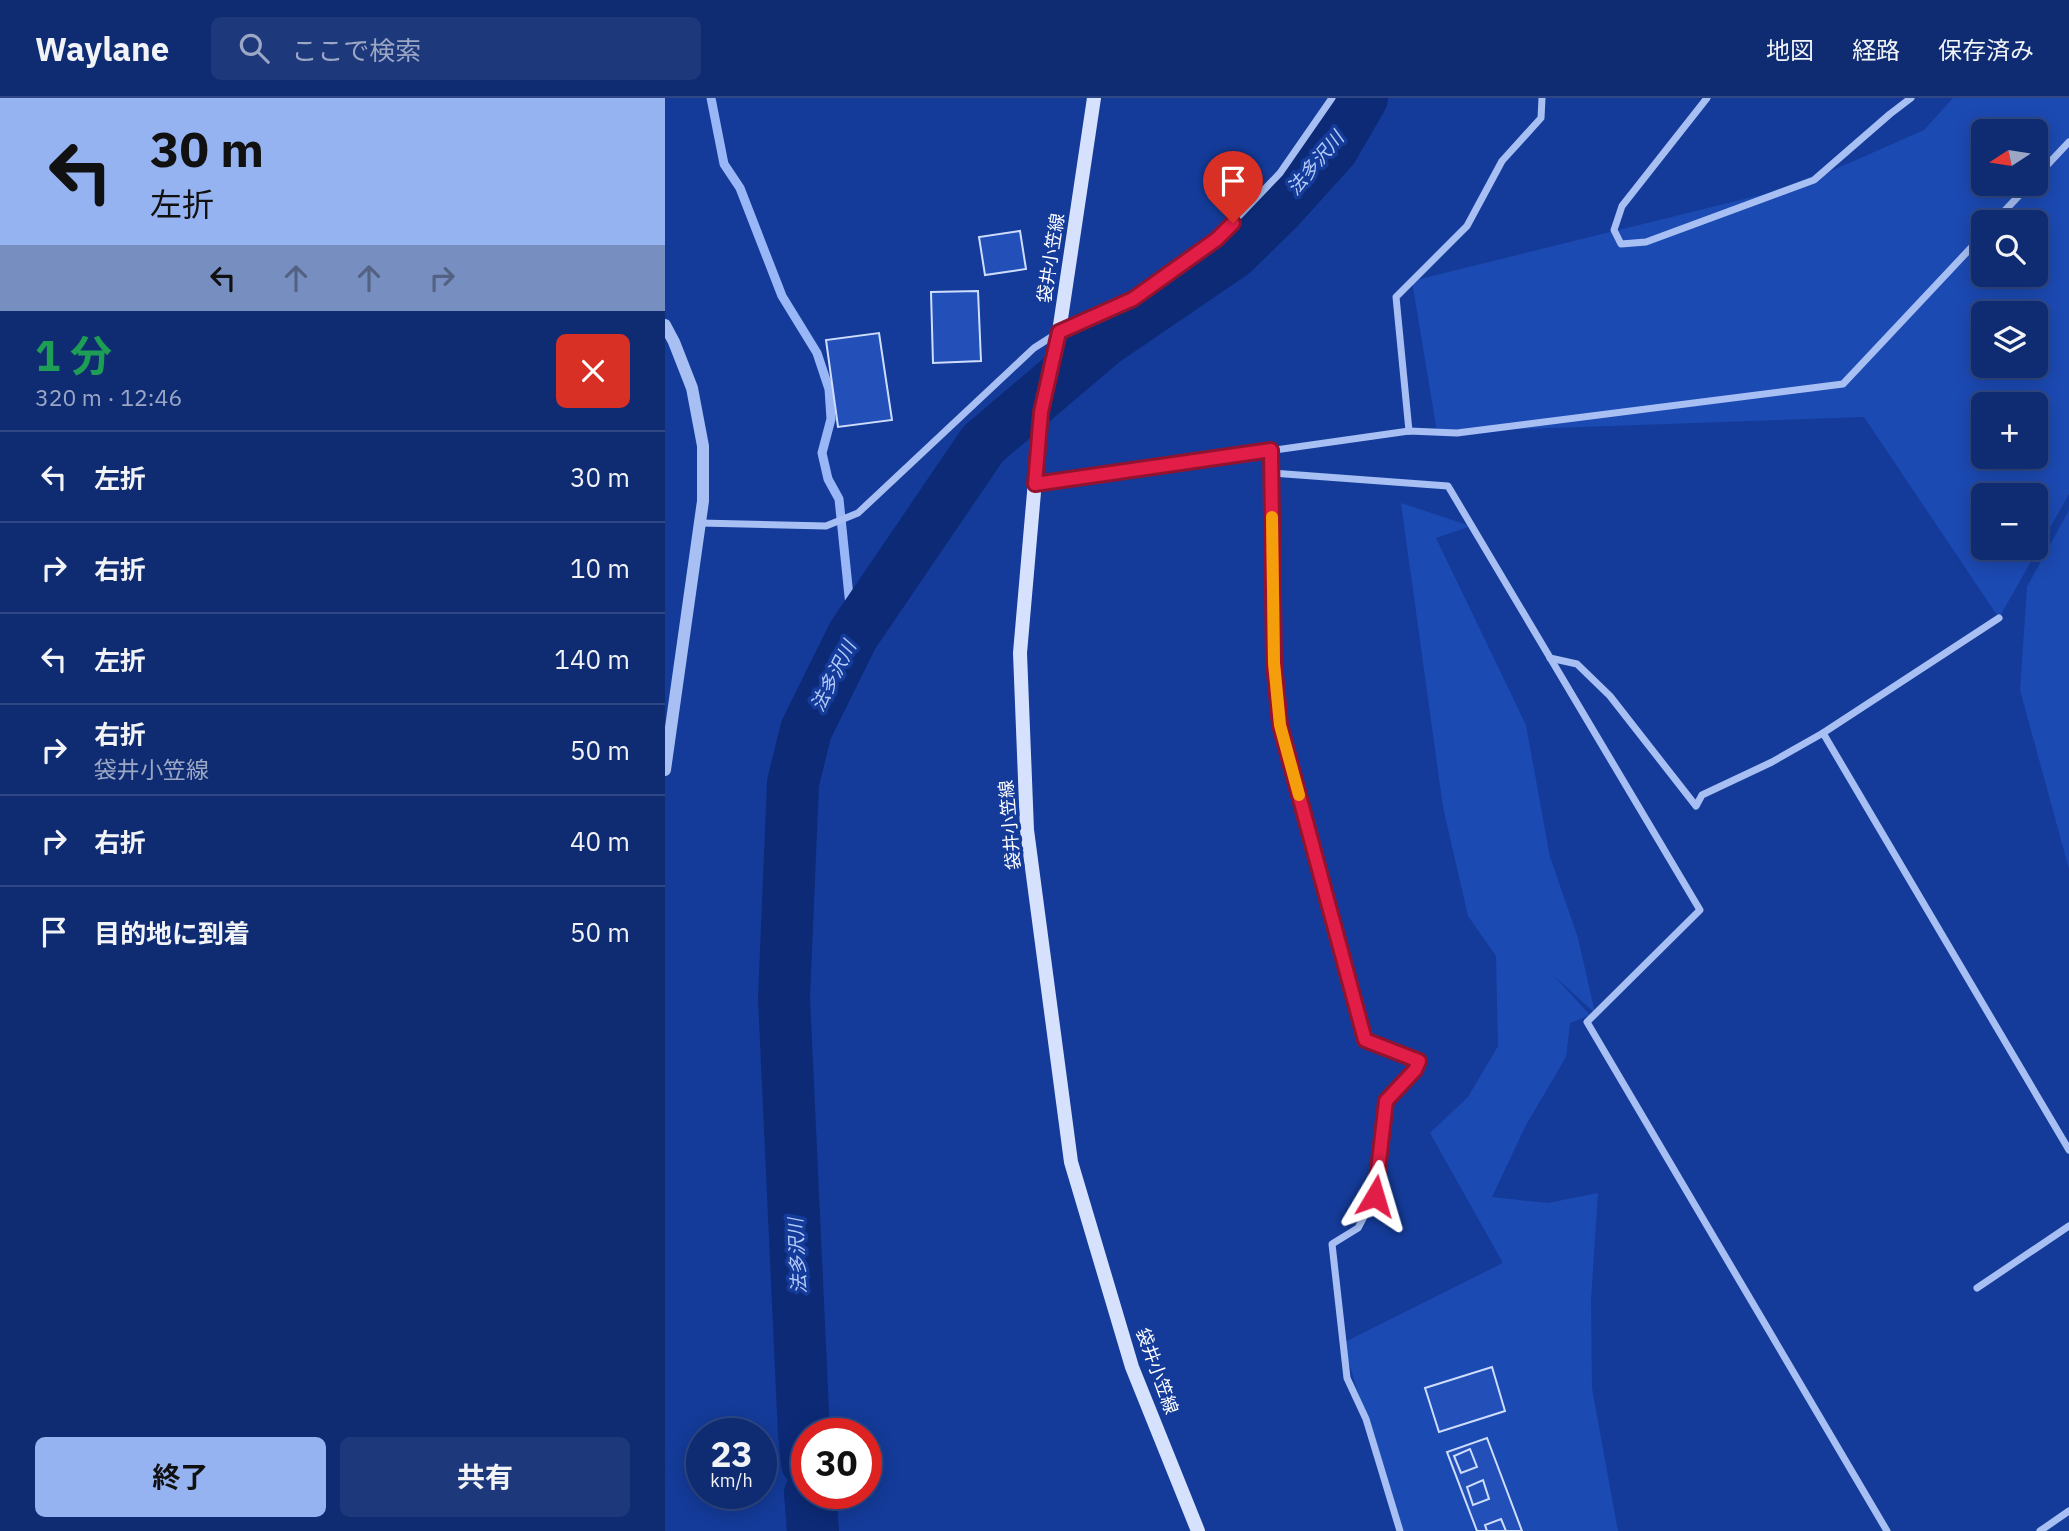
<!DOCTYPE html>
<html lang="ja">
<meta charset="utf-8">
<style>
:root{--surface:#0f2c73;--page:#1d387b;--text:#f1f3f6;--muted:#9ba7c4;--line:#2f4885;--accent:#95b2f1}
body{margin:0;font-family:"IBM Plex Sans","Noto Sans JP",sans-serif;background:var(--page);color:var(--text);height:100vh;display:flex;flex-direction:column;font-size:26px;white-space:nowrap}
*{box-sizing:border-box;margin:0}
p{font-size:23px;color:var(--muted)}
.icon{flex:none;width:38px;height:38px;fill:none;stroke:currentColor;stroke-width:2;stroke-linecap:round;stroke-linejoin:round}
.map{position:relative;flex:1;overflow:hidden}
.drawer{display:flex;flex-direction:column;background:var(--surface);width:665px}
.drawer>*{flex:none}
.top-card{background:#95b2f1;color:#111;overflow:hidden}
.needle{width:46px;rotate:258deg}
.controls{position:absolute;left:1306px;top:21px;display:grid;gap:14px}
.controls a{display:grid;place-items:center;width:77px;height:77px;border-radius:10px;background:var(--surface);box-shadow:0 4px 18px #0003,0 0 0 2px var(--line);font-size:35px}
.speed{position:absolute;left:21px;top:1320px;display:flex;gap:14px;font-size:35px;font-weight:700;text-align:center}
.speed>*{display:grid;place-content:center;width:91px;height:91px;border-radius:50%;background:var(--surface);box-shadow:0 4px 18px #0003,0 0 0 2px var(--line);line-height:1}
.speed small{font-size:18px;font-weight:400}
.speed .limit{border:10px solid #d22;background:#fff;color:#111}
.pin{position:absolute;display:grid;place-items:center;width:60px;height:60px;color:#fff;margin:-72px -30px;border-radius:50% 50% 50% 0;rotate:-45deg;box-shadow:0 0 7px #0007}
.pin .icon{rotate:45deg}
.me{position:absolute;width:77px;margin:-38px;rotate:7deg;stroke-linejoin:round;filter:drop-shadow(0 0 5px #0008)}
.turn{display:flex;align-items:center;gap:24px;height:147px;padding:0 35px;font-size:32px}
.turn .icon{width:91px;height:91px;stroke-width:2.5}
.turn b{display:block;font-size:49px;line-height:60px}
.lanes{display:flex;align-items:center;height:66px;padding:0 35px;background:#0003;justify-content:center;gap:35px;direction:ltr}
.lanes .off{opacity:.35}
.round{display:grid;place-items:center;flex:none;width:74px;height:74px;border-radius:10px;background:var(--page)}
.overview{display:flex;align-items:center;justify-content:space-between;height:119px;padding:0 35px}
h1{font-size:42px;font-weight:700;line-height:52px;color:#1e9e55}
.action{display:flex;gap:14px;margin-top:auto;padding:14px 35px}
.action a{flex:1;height:80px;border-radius:10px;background:var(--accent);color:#111;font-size:28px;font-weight:700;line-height:80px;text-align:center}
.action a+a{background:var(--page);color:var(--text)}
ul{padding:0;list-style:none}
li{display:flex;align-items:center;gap:21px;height:91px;padding:0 35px;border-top:2px solid var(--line)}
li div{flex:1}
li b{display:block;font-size:26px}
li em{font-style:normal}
header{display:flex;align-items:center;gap:42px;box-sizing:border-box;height:98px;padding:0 35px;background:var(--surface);border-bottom:2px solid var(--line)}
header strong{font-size:33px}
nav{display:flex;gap:38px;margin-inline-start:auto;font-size:24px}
.search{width:490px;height:63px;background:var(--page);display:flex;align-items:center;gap:18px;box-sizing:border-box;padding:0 24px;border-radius:10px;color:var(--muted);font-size:26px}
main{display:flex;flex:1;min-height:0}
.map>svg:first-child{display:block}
</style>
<header>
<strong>Waylane</strong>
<div class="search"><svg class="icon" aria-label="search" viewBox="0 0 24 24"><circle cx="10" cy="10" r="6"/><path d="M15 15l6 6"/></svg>ここで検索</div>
<nav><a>地図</a><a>経路</a><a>保存済み</a></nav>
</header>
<main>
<section class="drawer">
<div class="top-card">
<div class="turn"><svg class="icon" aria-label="left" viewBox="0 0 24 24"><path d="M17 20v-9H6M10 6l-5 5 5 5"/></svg><div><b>30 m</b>左折</div></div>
<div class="lanes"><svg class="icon" aria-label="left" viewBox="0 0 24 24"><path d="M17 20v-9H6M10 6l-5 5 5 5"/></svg><svg class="icon off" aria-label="ahead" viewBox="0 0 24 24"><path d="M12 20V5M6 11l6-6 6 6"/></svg><svg class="icon off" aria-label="ahead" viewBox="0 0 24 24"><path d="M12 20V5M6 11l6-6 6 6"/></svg><svg class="icon off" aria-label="right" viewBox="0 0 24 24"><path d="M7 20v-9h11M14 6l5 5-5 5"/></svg></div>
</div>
<div class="overview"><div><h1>1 分</h1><p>320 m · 12:46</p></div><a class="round" style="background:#d93025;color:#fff"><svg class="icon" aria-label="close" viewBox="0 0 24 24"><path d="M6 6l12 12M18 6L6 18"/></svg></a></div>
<ul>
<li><svg class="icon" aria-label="left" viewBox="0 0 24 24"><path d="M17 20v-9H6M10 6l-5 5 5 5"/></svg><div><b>左折</b></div><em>30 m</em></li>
<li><svg class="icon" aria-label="right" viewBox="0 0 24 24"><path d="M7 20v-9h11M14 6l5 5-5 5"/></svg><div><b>右折</b></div><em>10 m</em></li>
<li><svg class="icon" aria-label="left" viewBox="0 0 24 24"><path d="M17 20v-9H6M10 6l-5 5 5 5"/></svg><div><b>左折</b></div><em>140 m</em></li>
<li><svg class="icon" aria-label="right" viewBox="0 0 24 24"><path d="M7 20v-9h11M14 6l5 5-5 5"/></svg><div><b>右折</b><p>袋井小笠線</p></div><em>50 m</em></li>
<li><svg class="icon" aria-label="right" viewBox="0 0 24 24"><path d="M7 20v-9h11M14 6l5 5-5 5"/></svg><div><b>右折</b></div><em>40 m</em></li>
<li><svg class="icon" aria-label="arrive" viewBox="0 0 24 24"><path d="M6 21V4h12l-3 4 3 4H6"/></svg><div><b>目的地に到着</b></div><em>50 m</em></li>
</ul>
<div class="action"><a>終了</a><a>共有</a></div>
</section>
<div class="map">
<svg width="1404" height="1433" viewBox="0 0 1404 1433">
<rect width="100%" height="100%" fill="#143b99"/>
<!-- green -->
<g fill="#1c4ab3" fill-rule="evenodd">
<path d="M 1288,0 L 1404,0 L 1404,396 L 1334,520 L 1199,319 L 772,334 L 747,183 L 1132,88 L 1259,32 ZM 1318,33 L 1370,33 L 1370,86 L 1318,86 ZM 1318,124 L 1370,124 L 1370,177 L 1318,177 ZM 1318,215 L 1370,215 L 1370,268 L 1318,268 ZM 1318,306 L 1370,306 L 1370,359 L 1318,359 ZM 1318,397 L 1370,397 L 1370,450 L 1318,450 Z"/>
<polygon points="736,405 806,428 771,440 861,627 885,759 913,840 930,915 888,877 925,917 905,925 901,959 861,1027 827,1099 883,1105 933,1095 926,1201 927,1290 953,1433 735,1433 678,1245 838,1165 765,1035 803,999 833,948 831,858 803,818 778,709"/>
<polygon points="1404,412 1404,771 1355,592 1362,489"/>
</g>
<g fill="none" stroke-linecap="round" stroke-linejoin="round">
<!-- stream -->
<polyline stroke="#99b7f6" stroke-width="9" points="46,0 59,66 75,90 117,198 152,255 164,291 166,321 157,355 163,381 174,401 188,537"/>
<!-- river -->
<g stroke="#0c2a76" stroke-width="52">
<polyline points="142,1365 139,1336 119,900 128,685 141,632 188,537 318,346 439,243 568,155 613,111 668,50 697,0"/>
<polyline points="145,1395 148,1433"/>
</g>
</g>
<!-- building -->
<g fill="#2250b8" stroke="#cfddfd" stroke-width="2">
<polygon points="355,133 361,171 320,177 314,139"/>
<polygon points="313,193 316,263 268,265 266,194"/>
<polygon points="214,235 227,322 173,329 161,242"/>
<polygon points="827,1269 840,1313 774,1334 760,1290"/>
<polygon points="822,1340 857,1433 812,1433 782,1354"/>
<polygon points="805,1351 812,1369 796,1375 789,1358"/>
<polygon points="818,1382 824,1401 808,1407 802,1389"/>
<polygon points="836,1421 841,1433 822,1433 820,1427"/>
</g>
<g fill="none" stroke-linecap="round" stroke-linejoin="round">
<!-- minor -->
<g stroke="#a7bff3" stroke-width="7">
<polyline points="1042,0 957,108 949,132 956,146 981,144 1149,82 1225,16 1246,0"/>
<polyline points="1370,80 1404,44"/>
<polyline points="1329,124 1365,86"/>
<polyline points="744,333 731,199 802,128 837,63 876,20 877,0"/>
<polyline points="606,353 609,565 616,627 700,941 754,963 750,972 721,1003 710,1098 693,1130 667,1146 682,1280 701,1321 735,1433"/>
<polyline points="607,375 783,388 1035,812 922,924 1222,1433"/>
<polyline points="370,386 744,333 792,335 1178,286 1318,137"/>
<polyline points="35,425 161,428 193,415 369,250 394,234 468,201 552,141 615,75 667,0"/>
<polyline points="885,560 912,566 945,598 1031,708 1037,697 1107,664 1158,635 1334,520"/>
<polyline points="1158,635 1404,1052"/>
<polyline points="1312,1190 1404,1128"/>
<polyline points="1375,1433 1404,1413"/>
</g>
<!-- tertiary -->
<polyline stroke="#a7bff3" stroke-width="12" points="0,227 9,244 27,290 38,348 38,403 0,672"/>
<!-- secondary -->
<polyline stroke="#d6e2fd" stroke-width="14" points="429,0 394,234 376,314 355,555 362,732 406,1064 467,1269 533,1433"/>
</g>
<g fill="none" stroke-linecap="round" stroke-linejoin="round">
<!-- route casing -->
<g stroke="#92132f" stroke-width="18">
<polyline id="route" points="568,125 552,141 468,201 394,234 376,314 370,386 606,352 609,565 615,627 700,942 754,963 750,972 721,1003 710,1098"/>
</g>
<!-- route -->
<use href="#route" stroke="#e11d48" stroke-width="12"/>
<!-- slow -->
<polyline stroke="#f59e0b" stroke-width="12" points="607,419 609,565 615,627 634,697"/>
</g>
<g text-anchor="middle" stroke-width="7" stroke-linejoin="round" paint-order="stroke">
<!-- street labels -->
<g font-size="18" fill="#fff" stroke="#143b99">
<text transform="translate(386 160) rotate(-81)" y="6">袋井小笠線</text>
<text transform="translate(345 727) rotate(-95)" y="6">袋井小笠線</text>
<text transform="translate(492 1273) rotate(70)" y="6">袋井小笠線</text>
</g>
<!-- water labels -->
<g font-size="19" font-style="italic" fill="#b4caf9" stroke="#143b99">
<text transform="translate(650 65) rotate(-50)" y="7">法多沢川</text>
<text transform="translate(168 578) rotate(-63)" y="7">法多沢川</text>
<text transform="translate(132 1158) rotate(-93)" y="7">法多沢川</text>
</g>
</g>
</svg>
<div class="controls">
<a><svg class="needle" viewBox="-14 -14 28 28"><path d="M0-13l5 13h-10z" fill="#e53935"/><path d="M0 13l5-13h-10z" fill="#9ba7c4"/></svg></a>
<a><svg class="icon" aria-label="search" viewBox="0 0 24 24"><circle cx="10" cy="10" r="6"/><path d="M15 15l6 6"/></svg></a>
<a><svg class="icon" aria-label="layers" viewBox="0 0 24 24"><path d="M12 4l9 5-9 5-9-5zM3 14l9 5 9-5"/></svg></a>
<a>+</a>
<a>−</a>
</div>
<div class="speed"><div>23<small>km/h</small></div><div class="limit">30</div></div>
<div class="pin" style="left:568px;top:125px;background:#d93025"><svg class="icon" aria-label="arrive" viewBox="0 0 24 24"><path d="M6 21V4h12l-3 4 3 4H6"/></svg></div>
<svg class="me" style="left:710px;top:1098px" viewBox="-20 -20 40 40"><path d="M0-17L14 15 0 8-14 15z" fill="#e11d48" stroke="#fff" stroke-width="4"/></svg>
</div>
</main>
